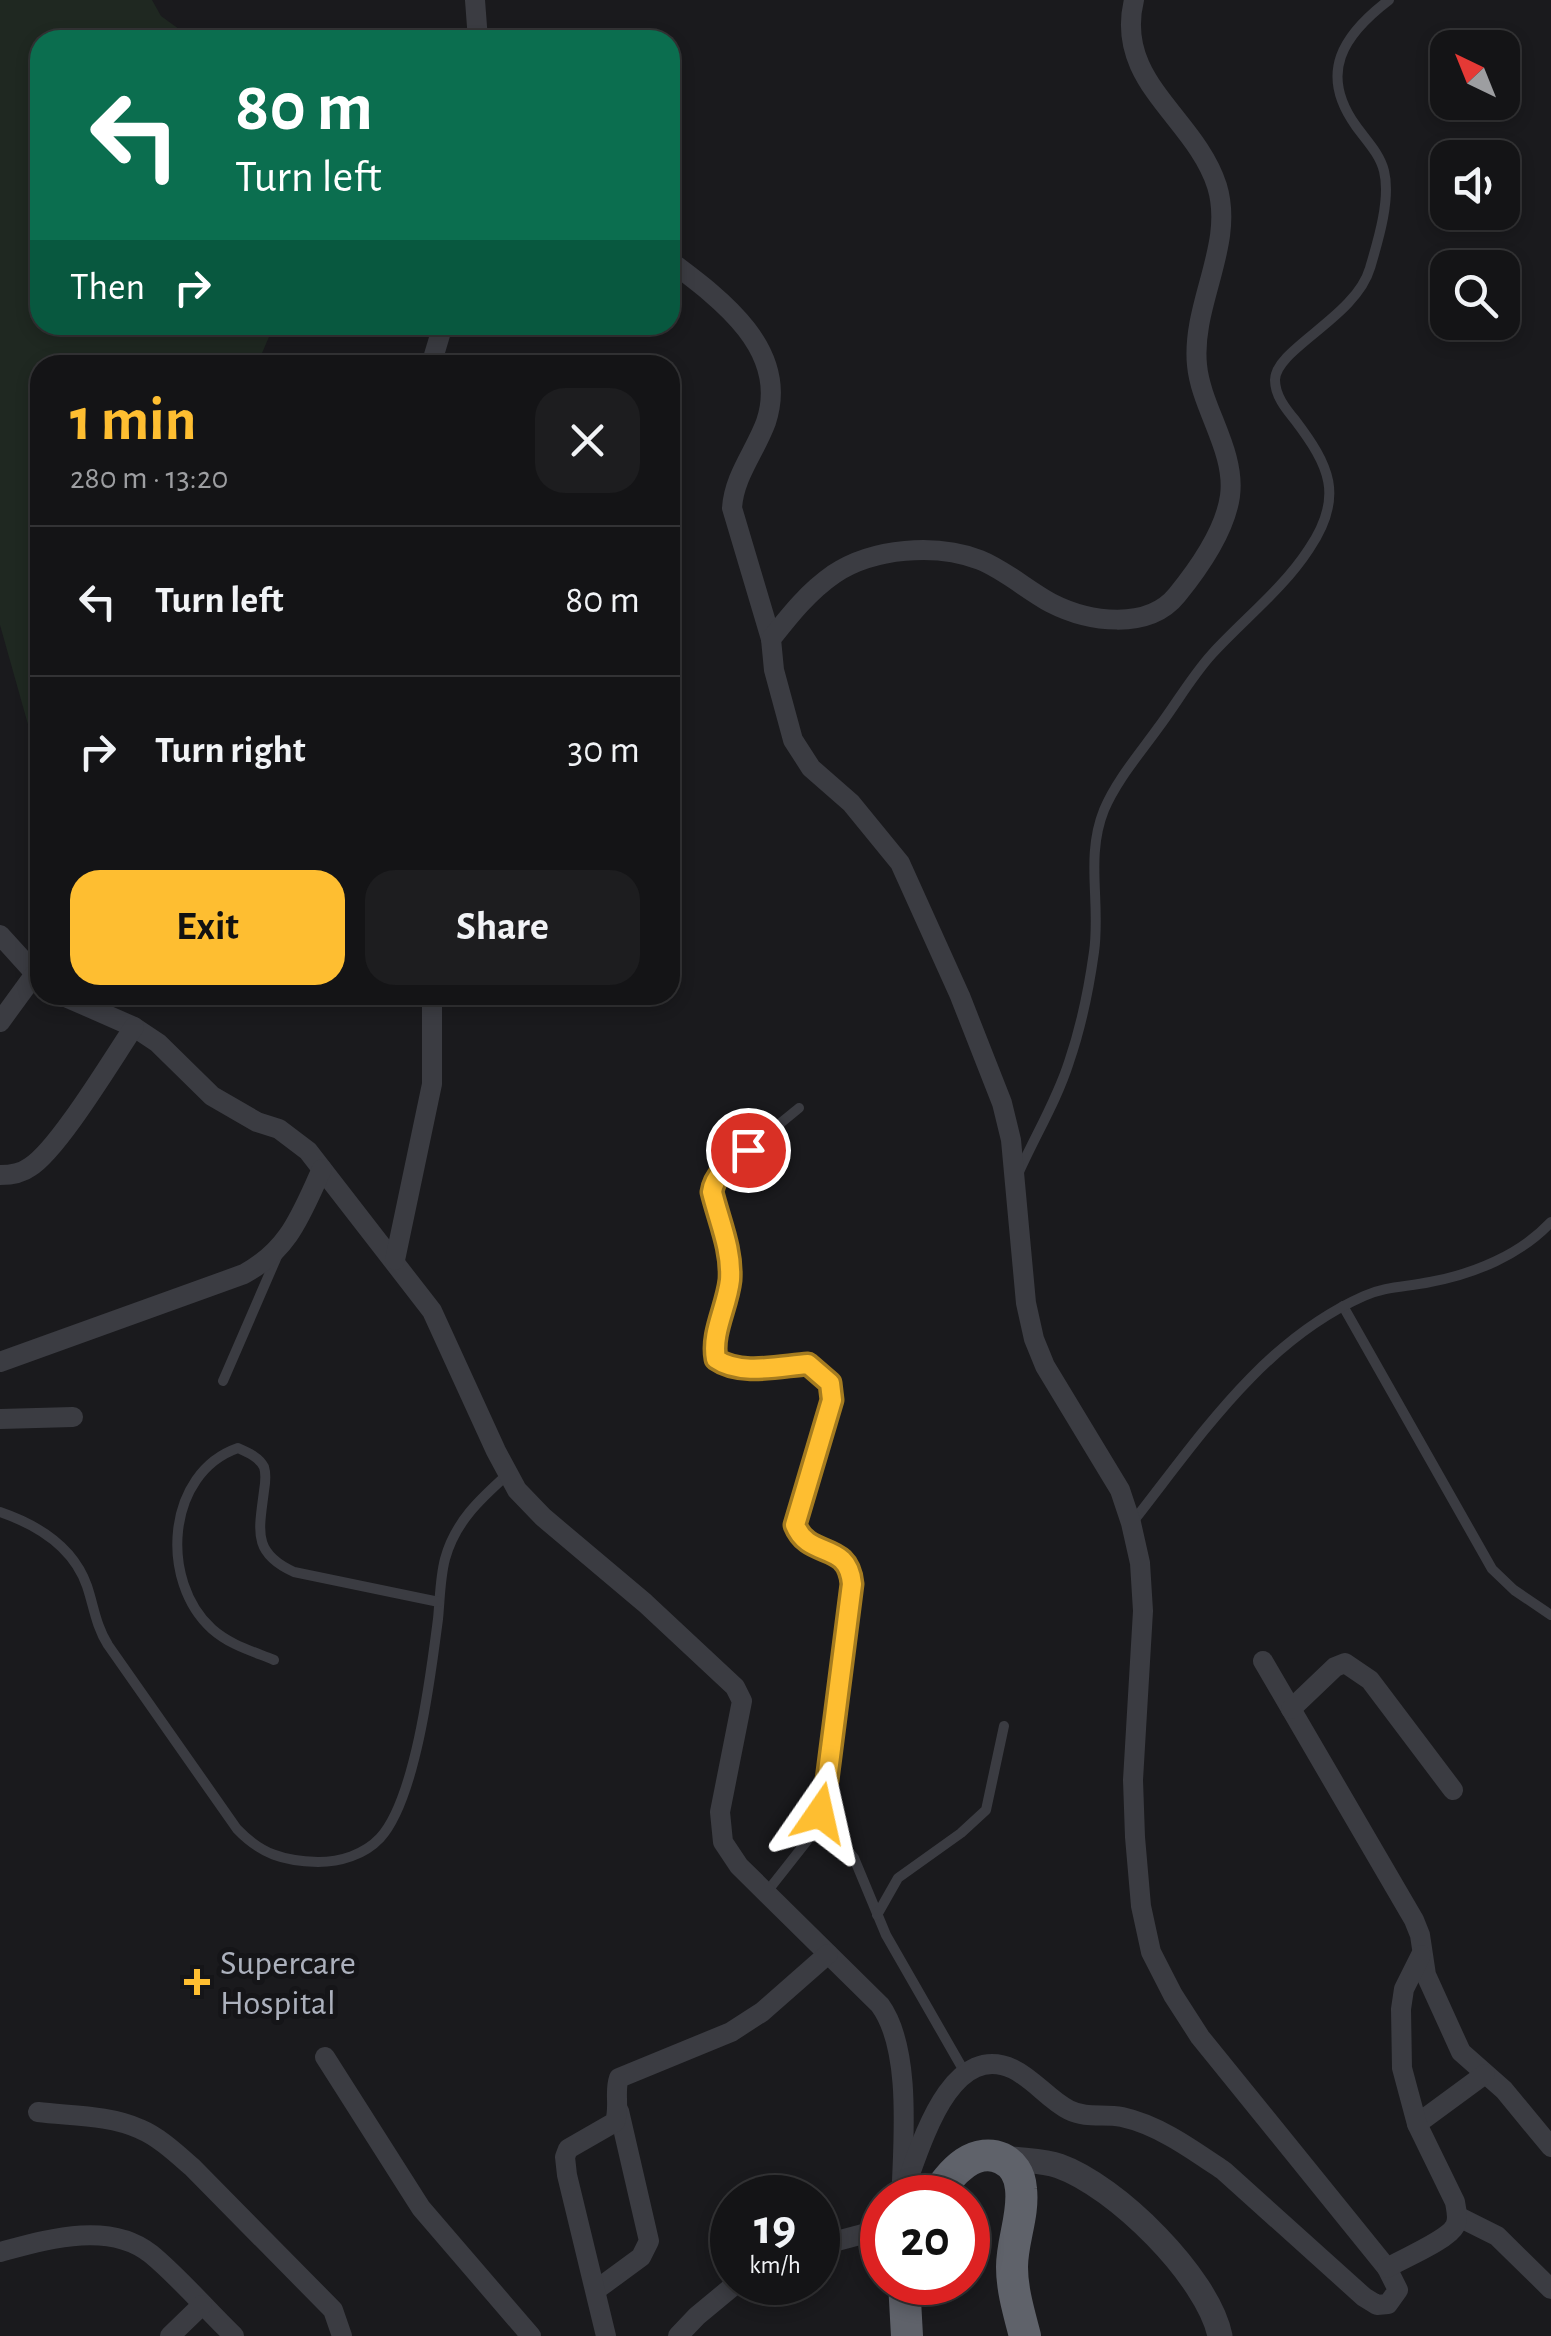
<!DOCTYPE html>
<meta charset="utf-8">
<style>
:root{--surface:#141416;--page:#1d1d1f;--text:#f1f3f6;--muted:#9d9ea1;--line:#333335;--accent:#febe31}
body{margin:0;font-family:"Alegreya Sans",sans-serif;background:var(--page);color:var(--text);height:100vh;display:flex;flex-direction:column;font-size:38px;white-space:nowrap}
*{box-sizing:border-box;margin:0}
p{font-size:32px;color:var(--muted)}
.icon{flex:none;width:55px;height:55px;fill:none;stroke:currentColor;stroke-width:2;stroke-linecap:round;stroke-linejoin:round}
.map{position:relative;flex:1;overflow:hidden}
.details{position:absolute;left:30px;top:355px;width:650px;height:650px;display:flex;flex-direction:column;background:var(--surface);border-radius:30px;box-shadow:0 5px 15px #0003,0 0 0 2px var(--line)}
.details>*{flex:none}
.top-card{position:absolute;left:30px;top:30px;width:650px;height:305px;border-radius:30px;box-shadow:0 5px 15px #0003,0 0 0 2px var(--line);background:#0b6e4f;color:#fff;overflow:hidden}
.needle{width:65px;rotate:317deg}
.fabs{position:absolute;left:1430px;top:30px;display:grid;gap:20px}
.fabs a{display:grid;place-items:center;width:90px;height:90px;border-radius:20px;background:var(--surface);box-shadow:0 5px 15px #0003,0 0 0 2px var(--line);font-size:50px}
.speed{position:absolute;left:710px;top:2175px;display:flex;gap:20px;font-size:50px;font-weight:700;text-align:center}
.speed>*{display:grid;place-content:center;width:130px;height:130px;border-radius:50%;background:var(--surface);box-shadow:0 5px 15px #0003,0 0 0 2px var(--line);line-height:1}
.speed small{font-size:25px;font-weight:400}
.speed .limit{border:15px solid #d22;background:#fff;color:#111}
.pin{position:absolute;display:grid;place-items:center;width:85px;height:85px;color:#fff;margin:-42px;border:5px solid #fff;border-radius:50%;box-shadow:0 2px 10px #0007}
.me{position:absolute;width:110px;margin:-55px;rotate:11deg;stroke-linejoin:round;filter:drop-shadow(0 0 8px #0008)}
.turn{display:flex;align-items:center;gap:35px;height:210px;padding:0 40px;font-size:45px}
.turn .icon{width:130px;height:130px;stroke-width:2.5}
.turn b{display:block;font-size:70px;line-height:85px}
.then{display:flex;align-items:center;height:95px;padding:0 40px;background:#0003;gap:20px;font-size:38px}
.round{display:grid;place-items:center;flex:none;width:105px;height:105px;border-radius:30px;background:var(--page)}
.overview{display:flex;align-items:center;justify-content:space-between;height:170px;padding:0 40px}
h1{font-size:60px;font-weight:700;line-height:75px;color:var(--accent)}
.cta{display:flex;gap:20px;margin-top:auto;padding:20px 40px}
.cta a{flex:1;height:115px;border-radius:30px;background:var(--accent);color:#111;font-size:40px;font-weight:700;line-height:115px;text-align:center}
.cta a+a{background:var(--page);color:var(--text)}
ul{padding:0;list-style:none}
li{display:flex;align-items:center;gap:30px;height:150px;padding:0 40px;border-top:2px solid var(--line)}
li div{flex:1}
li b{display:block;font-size:38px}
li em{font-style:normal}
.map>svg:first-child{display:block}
</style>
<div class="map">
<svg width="1551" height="2336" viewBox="0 0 1551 2336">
<rect width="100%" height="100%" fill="#1a1a1d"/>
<!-- green -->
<polygon fill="#1f2821" points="0,0 152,0 161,16 194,40 40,40 40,325 274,325 257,365 40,365 40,767 0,625"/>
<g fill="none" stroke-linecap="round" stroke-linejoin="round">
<!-- service -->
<g stroke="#3b3c42" stroke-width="10">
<path d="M 1019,1172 C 1035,1136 1057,1100 1069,1062 C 1081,1027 1089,988 1094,952 C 1101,903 1085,857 1104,810 C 1116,781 1140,753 1158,728 C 1176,704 1192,676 1212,654 C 1244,619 1283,589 1309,549 C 1345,496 1329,465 1295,420 C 1285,408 1275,395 1275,380 C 1275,349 1356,317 1370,268 C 1378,241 1391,199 1384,171 C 1380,154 1366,140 1356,126 C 1318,73 1343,35 1389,0"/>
<polyline points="1343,1306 1492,1569 1514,1590 1551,1615"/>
<polyline points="223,1381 278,1254"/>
<path d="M 0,1512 C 38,1525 73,1546 87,1586 C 94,1607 96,1626 108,1645 L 237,1829 C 261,1854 283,1861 318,1862 C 340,1862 364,1855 380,1838 C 416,1799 431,1673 438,1619 C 440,1599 440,1578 445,1559 C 455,1522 480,1499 508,1474"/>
<path d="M 1132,1523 C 1199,1438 1262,1341 1364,1296 C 1386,1286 1407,1287 1430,1282 C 1474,1274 1520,1255 1551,1222"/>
<path d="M 274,1660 C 252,1651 230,1645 212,1629 C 159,1581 166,1473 238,1448 C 247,1452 259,1457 264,1467 C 266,1473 265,1485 264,1491 C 259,1531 252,1553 294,1572 L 439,1602"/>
<polyline points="813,1827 844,1846 854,1858 886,1935 964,2071"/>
<path d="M 766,1893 L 807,1841 L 819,1813 L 827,1780 L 852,1584 C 848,1540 809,1560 795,1525 L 832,1400 L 830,1383 L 808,1364 C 781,1365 739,1376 716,1359 C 711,1333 727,1306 730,1280 C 732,1249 719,1221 711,1192 L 713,1182 L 722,1171 L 799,1108"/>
<polyline points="877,1915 898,1878 961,1833 986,1810 1004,1726"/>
</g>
<!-- minor -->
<g stroke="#3b3c42" stroke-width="20">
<polyline points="475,0 478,40"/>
<path d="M 670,261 C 721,299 790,350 766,422 C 755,452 734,476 732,508 L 771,639"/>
<polyline points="431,365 443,325"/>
<polyline points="0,935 40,979"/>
<path d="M 61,995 L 134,1027 L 158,1043 L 212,1096 L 257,1122 L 279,1129 L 308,1151 L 432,1311 L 496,1451 L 517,1490 L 543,1517 L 645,1603 L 735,1687 L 742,1701 L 720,1812 L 723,1842 L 739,1866 L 880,2005 C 910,2046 904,2131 902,2181"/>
<polyline points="0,1022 35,974"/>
<path d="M 0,1175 C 10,1175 22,1173 30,1167 C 58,1150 113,1058 134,1027"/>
<polyline points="395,1260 432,1084 432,995"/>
<path d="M 0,1362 L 244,1274 C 290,1249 301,1214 322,1169"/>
<polyline points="0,1419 73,1417"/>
<polyline points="1263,1661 1414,1920 1420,1935 1426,1975 1461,2052 1504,2090 1551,2147"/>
<polyline points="1291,1709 1335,1667 1345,1663 1370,1680 1453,1790"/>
<polyline points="325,2057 421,2208 531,2336"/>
<path d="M 38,2112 C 71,2116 110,2115 140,2129 C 159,2137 176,2153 192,2167 L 333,2310 L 342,2336"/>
<polyline points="1417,2124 1485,2074"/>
<path d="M 901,2198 C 919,2154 947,2039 1013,2069 C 1034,2079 1049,2100 1069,2110 C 1087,2119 1104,2113 1122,2117 C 1159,2125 1193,2150 1224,2171 L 1364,2297 L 1377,2305 L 1388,2304 L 1398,2290 L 1387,2268 L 1200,2037 L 1173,1995 L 1151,1952 L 1141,1906 L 1135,1837 L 1133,1780 L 1143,1611 L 1140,1563 L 1131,1523 L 1120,1490 L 1045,1366 L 1034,1339 L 1026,1303 L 1011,1140 L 1002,1103 L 960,996 L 900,863 L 851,803 L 811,768 L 793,740 L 774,670 L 771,639 C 790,615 808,592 834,574 C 873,548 936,543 980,560 C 1005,570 1027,590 1051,603 C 1088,622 1148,631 1177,595 C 1199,568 1225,531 1230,496 C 1236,451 1201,408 1197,365 C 1191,304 1235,245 1217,186 C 1195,117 1114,82 1134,0"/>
<polyline points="1457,2216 1497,2236 1551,2289"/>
<polyline points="818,2246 882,2229"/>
<path d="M 0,2252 C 45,2240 109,2220 151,2254 C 180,2278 206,2309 234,2336"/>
<path d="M 1387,2268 C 1402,2259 1448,2240 1455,2226 C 1459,2219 1456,2209 1455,2202 L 1417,2124 L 1402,2068 L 1401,2009 L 1404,1989 L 1421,1955"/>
<polyline points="596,2290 641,2257 649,2241 619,2111"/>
<polyline points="170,2336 202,2305"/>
<path d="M 606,2336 L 567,2175 L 565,2157 L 568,2149 L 615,2122 C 620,2106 614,2092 619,2078 L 731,2032 L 762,2012 L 828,1954"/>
<polyline points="678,2336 697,2316 738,2282"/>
</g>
<!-- tertiary -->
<path stroke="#3b3c42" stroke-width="25" d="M 1006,2158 C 1022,2161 1043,2160 1059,2166 C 1116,2186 1208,2277 1220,2336"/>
<!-- trunk -->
<g stroke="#5f626a" stroke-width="32">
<path d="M 934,2198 C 943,2185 952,2172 965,2163 C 990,2146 1019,2159 1021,2189 C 1024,2215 1012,2241 1012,2267 C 1012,2290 1019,2313 1025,2336"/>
<polyline points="904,2282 907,2336"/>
</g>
</g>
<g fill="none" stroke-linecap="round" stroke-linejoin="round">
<!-- route casing -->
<g stroke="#a57c20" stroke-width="25">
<path id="route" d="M 748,1150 C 733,1162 715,1172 712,1192 C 719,1221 732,1249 730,1280 C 727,1307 711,1333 716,1359 C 740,1376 780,1366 808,1364 L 830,1383 L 832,1400 L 795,1525 C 809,1560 848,1540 852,1584 L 827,1780 L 820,1813"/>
</g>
<!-- route -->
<use href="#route" stroke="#febe31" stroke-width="18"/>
</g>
<!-- markers -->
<path fill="#febe31" stroke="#151518" stroke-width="4" d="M192 1967h10v10h10v10h-10v10h-10v-10h-10v-10h10z"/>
<g text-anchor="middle" stroke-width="10" stroke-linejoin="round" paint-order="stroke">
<!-- poi labels -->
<g font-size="35" fill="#acb1bd" stroke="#151518" text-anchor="start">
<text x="220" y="1974">Supercare<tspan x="220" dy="40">Hospital</tspan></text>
</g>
</g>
</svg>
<div class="fabs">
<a><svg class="needle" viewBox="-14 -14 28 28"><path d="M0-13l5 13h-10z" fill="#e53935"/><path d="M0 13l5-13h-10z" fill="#9d9ea1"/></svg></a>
<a><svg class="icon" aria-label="sound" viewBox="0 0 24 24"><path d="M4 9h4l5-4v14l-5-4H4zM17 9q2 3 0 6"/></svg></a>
<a><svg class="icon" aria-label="search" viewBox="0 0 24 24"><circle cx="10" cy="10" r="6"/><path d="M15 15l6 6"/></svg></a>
</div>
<div class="speed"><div>19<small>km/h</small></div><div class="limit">20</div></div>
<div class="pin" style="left:748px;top:1150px;background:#d93025"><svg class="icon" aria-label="arrive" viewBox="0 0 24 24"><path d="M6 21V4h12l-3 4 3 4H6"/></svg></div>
<svg class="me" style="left:820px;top:1813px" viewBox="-20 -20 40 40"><path d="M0-17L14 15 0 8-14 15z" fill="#febe31" stroke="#fff" stroke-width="4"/></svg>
<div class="top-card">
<div class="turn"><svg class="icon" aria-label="left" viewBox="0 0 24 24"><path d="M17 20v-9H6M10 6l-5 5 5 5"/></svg><div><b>80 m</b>Turn left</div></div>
<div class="then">Then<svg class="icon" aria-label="right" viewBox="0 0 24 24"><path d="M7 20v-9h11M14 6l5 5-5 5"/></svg></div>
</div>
<section class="details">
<div class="overview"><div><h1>1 min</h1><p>280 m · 13:20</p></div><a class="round"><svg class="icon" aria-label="close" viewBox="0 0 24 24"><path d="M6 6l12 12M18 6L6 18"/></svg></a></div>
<ul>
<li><svg class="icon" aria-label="left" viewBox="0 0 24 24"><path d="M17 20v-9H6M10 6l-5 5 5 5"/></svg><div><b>Turn left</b></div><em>80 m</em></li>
<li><svg class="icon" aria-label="right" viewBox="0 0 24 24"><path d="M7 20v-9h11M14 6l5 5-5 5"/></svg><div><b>Turn right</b></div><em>30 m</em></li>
</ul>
<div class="cta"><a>Exit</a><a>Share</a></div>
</section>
</div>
